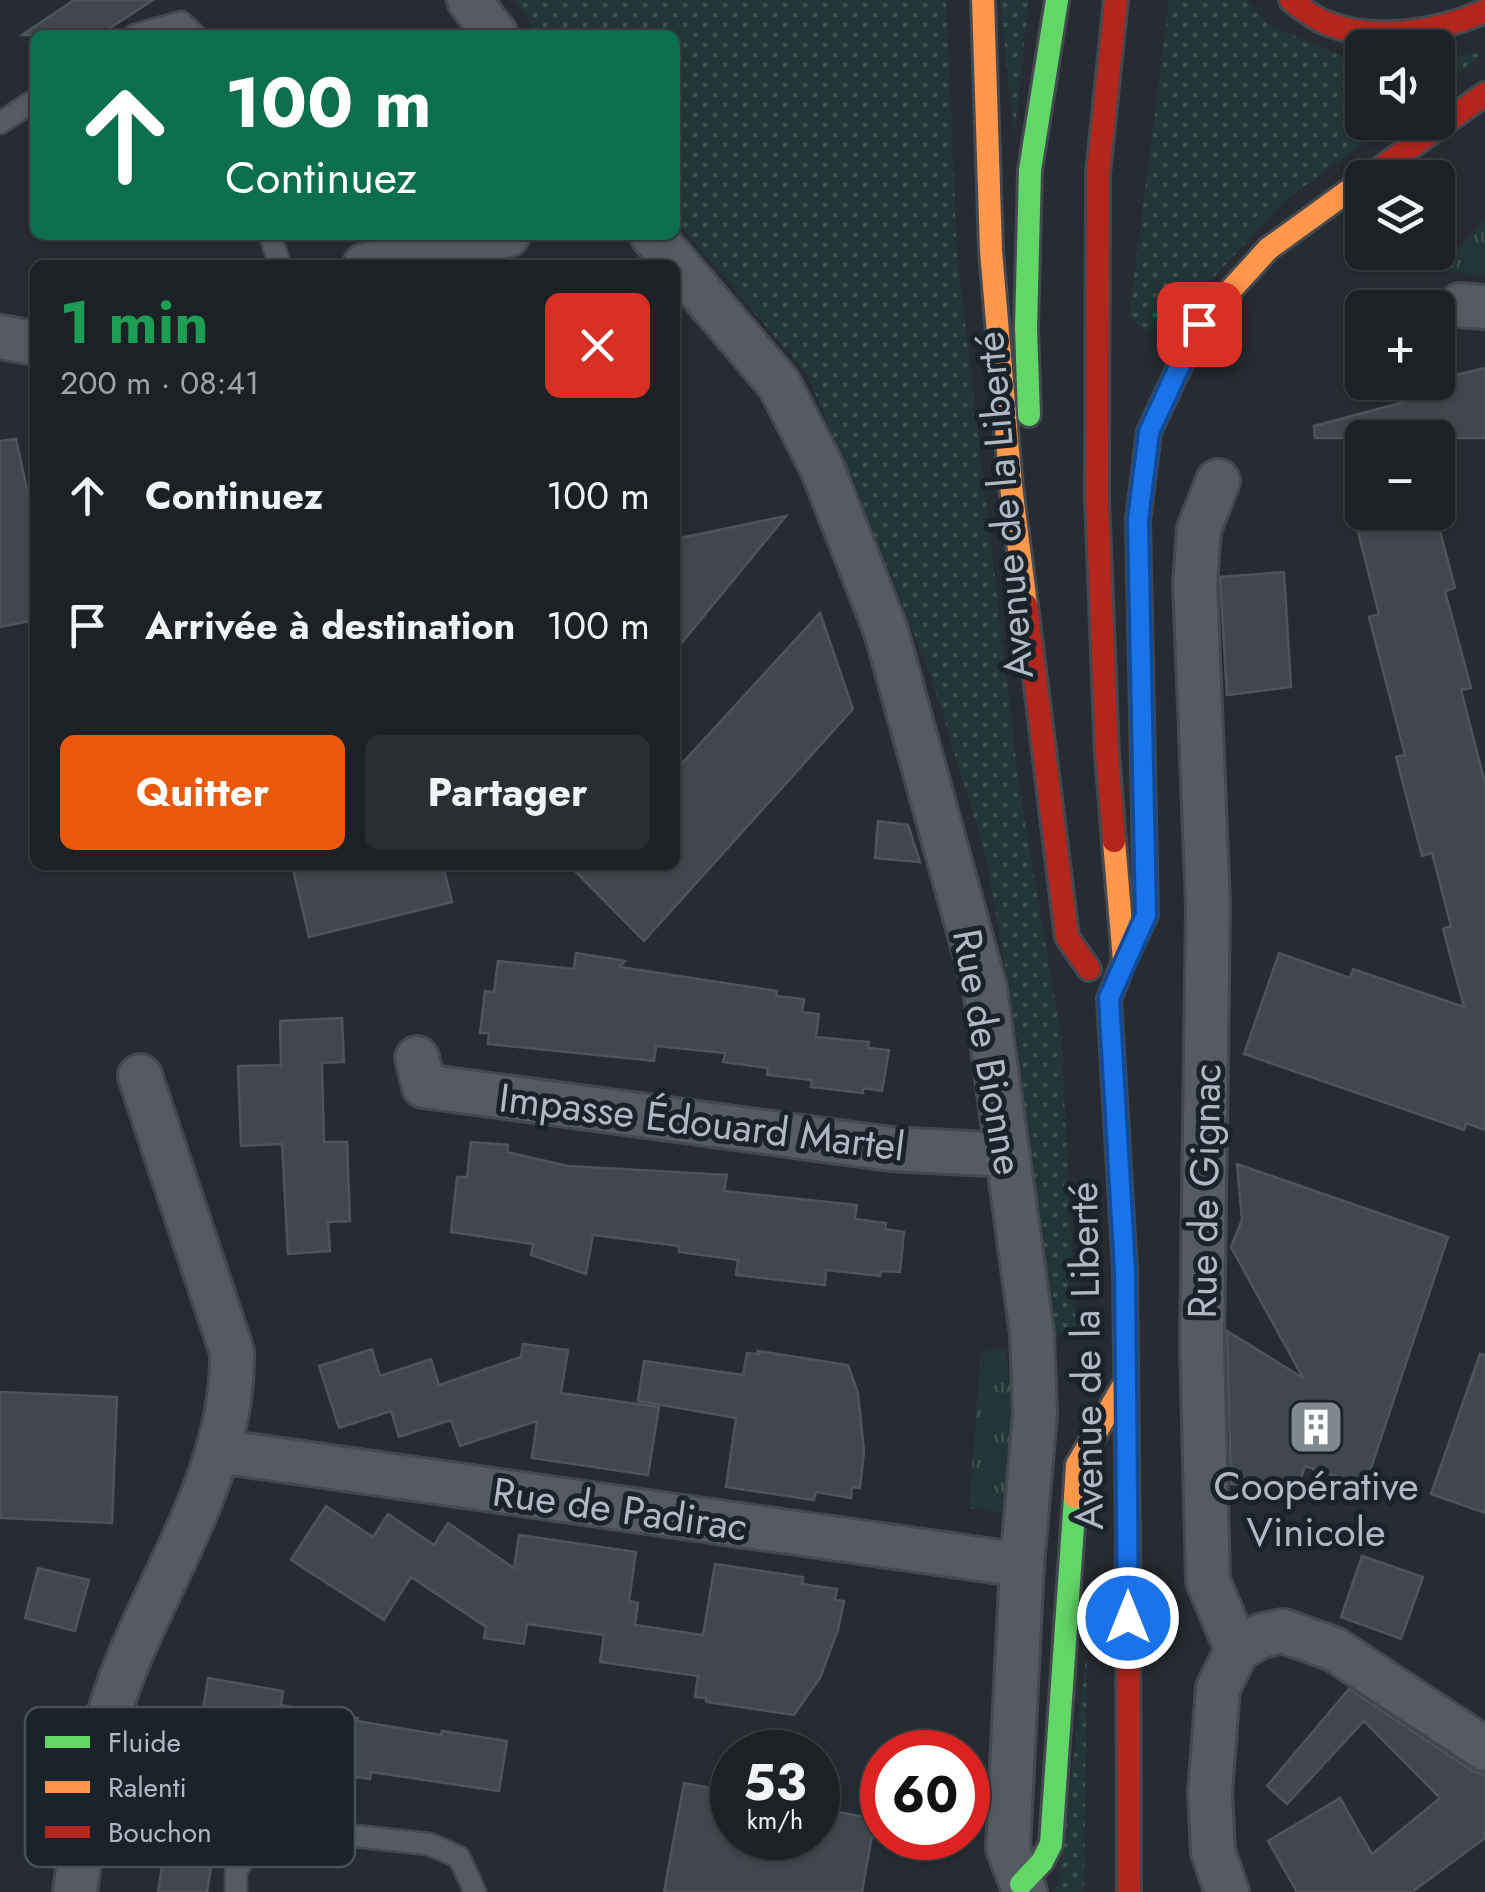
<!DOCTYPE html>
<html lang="fr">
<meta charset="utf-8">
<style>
:root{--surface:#1c2126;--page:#292e32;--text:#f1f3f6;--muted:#a0a3a7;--line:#3a3e43;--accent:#ea580c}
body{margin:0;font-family:Jost,sans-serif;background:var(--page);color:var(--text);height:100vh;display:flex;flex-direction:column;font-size:38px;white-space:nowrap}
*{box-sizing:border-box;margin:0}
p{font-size:32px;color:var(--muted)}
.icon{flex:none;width:55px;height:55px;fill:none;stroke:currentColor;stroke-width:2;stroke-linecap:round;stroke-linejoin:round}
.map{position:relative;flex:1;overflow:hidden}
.panel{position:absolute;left:30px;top:260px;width:650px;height:610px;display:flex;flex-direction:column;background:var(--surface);border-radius:15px;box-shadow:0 2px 8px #0004,0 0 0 2px var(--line)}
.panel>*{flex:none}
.hud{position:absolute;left:30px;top:30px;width:650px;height:210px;border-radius:15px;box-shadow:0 2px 8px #0004,0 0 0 2px var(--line);background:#0b6e4f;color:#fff;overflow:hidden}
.buttons{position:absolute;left:1345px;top:30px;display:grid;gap:20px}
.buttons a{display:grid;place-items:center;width:110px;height:110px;border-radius:15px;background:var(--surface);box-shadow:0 2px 8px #0004,0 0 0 2px var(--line);font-size:50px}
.speed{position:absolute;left:710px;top:1730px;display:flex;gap:20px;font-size:50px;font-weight:700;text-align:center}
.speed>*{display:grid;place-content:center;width:130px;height:130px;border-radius:50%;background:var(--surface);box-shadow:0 2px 8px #0004,0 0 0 2px var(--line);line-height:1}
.speed small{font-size:25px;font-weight:400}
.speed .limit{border:15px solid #d22;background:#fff;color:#111}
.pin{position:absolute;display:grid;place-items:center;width:85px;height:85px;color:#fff;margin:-42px;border-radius:20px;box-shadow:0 5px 15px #0006}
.me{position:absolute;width:110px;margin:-55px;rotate:0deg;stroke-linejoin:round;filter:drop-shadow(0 0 8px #0008)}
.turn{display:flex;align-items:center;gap:35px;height:210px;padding:0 30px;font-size:45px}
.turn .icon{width:130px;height:130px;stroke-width:2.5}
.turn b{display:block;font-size:70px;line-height:85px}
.round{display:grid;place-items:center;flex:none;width:105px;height:105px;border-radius:15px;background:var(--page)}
.overview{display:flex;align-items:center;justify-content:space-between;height:170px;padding:0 30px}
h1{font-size:60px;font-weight:700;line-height:75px;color:#1e9e55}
.primary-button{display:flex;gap:20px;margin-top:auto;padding:20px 30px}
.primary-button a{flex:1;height:115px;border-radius:15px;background:var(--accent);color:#fff;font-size:40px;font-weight:700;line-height:115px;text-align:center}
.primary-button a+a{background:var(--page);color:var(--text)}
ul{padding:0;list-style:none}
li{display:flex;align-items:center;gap:30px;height:130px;padding:0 30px}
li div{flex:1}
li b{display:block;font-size:38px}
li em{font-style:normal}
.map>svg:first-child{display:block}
</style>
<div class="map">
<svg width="1485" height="1892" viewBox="0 0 1485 1892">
<defs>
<pattern id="grass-dots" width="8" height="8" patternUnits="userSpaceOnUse" patternTransform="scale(2.5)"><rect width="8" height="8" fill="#233637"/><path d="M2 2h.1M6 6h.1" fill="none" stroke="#405152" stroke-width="1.8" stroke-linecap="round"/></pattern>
<pattern id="park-tufts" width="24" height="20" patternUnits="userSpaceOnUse" patternTransform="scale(2.5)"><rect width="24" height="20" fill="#233637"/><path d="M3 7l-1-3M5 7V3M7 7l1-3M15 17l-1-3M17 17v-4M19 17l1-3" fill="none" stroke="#405152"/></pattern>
</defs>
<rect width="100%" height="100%" fill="#262c32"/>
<!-- grass -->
<g fill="url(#grass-dots)">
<polygon points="515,0 946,0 957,252 1019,785 1061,1036 1076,1330 1049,1336 1018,1042 986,856 929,670 808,376 675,219 675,35 540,35"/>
<polygon points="1000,0 1029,0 1014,136"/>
<polygon points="1169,0 1246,0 1268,24 1340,56 1362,58 1362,122 1391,123 1283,202 1177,318 1145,331 1129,317"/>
<polygon points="1485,52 1485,53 1438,88 1438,60"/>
<polygon points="1087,1651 1084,1892 1052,1892 1058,1885"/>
</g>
<!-- park -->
<g fill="url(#park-tufts)">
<polygon points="1485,219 1485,275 1437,271"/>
<polygon points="1005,1348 1012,1392 1010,1514 969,1508 981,1352"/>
</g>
<!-- building -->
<g fill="#41474d" stroke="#4e545a" stroke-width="2.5">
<polygon points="74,0 153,0 99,35 22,35"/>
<polygon points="1485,368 1485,438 1315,438 1314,426 1438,393 1438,379"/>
<polygon points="16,439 35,525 35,620 0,627 0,441"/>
<polygon points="1353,512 1435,512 1455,588 1445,591 1471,688 1461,690 1485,783 1485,1130 1466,1123 1464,1130 1244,1054 1279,953 1350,978 1353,969 1464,1007 1443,929 1451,926 1432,853 1422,856 1396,757 1405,755 1369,617 1379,614"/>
<polygon points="786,516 675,651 675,539"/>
<polygon points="1284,572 1291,687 1227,695 1220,577"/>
<polygon points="820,613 853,709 644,941 569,865 675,865 675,771"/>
<polygon points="878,821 908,825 920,862 875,858"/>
<polygon points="292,865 443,865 452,902 309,937"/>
<polygon points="576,953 625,961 620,967 777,991 776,996 804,999 802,1012 819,1014 816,1037 869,1042 868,1048 889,1050 882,1091 863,1088 863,1093 811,1087 812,1080 767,1075 768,1068 723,1062 725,1053 656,1046 654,1061 488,1044 489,1033 480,1033 485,991 494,992 498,961 574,969"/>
<polygon points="342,1018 344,1062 322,1063 323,1109 324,1142 347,1142 350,1221 328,1222 330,1251 288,1254 282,1144 241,1146 238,1066 281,1065 280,1021"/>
<polygon points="471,1142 508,1145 507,1152 568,1166 727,1175 724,1191 857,1205 855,1219 886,1223 885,1229 904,1232 900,1272 881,1271 880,1276 826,1270 825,1285 736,1275 738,1260 679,1252 679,1246 593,1235 586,1274 531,1255 533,1244 451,1232 457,1177 467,1177"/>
<polygon points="1237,1164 1448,1237 1365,1486 1305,1466 1299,1484 1231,1484 1227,1331 1303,1378 1231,1247 1242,1220"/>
<polygon points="523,1344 568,1350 561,1393 659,1407 648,1475 532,1458 537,1421 460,1446 451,1420 399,1437 391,1411 339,1428 319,1366 372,1349 380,1376 431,1359 439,1385 521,1357"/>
<polygon points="758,1351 848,1365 858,1393 864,1451 860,1488 852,1487 851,1498 816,1492 814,1500 726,1487 736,1418 638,1401 644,1361 743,1375 747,1353 759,1354"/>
<polygon points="1480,1354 1485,1355 1485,1513 1431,1494"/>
<polygon points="0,1392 117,1397 112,1523 0,1518"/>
<polygon points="326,1506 373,1537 388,1514 434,1545 448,1523 514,1568 519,1535 636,1552 629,1601 638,1603 635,1625 703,1635 715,1564 803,1577 802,1584 837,1589 835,1600 844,1601 838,1630 820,1678 794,1715 706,1702 706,1698 695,1697 698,1676 600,1662 604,1635 527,1624 524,1644 484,1638 486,1627 411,1577 384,1620 291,1560"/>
<polygon points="1362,1556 1423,1577 1401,1639 1341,1617"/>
<polygon points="38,1568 89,1580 75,1631 25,1618"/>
<polygon points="208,1678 283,1691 281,1705 358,1718 357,1721 441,1735 442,1731 507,1741 499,1791 371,1772 370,1779 348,1776 348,1781 279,1769 214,1791 179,1778 200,1729"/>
<polygon points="1349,1689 1471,1770 1485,1775 1485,1838 1412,1892 1297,1892 1268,1841 1340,1798 1372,1854 1440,1798 1364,1721 1287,1804 1267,1786"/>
<polygon points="684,1783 732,1792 732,1838 818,1838 818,1808 875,1819 862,1892 664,1892"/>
<polygon points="166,1841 214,1848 207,1892 158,1892"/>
</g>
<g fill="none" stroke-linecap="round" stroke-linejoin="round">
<!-- lane casing -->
<g stroke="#43494f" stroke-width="25">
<g id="lane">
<polyline points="135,35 181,22 195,35"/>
<polyline points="0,123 35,100"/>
<polyline points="270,235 280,265"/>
<polyline points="236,1892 236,1871 254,1844 290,1829 429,1844 459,1857 475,1892"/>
</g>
</g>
<!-- street casing -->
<g stroke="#43494f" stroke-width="48">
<g id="street">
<polyline points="469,0 496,35"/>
<polyline points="652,235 779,384 822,468 886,631 985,989 1032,1334 1035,1414 1022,1565 1008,1848 1025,1892"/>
<polyline points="365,265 508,235"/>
<polyline points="1460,305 1485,307"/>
<polyline points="0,337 35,343"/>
<polyline points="1218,481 1199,529 1195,583 1208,905 1202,1345 1208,1581 1237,1650"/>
<polyline points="417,1058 424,1086 891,1149 1008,1155"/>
<polyline points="218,1451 1022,1565"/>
<path d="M 75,1892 C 85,1817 97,1739 125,1668 C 166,1566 234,1466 232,1352 L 140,1076"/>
<polyline points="1227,1892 1213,1852 1210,1793 1218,1688 1237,1650 1260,1636 1283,1631 1334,1649 1485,1749"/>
</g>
</g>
<!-- fast casing -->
<g stroke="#43494f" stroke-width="28">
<g id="fast">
<polyline points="1029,415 1026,328 1030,170 1057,0"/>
<polyline points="1021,1884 1042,1862 1051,1844 1075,1497"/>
</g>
</g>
<!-- slow casing -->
<g stroke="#43494f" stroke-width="28">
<g id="slow">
<polyline points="983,0 991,251 1011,486 1026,605"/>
<polyline points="1114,841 1124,961 1109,999 1125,1270 1128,1543"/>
<polyline points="1124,961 1146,915 1138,520 1149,432 1199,325 1268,249 1362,181"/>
<polyline points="1075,1497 1077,1465 1126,1381"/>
</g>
</g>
<!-- jam casing -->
<g stroke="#43494f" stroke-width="28">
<g id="jam">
<path d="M 1291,0 C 1301,8 1312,17 1324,22 C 1373,43 1438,32 1485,11"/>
<polyline points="1367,178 1485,94"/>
<polyline points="1026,605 1067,937 1089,969"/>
<polyline points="1114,841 1107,754 1097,498 1098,173 1116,0"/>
<polyline points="1128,1543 1129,1892"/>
</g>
</g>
<!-- lane -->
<use href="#lane" stroke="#565a61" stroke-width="20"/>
<!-- street -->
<use href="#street" stroke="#565a61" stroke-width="42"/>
<!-- fast -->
<use href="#fast" stroke="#63d668" stroke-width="22"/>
<!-- slow -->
<use href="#slow" stroke="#ff974d" stroke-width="22"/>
<!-- jam -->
<use href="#jam" stroke="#b3261e" stroke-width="22"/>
</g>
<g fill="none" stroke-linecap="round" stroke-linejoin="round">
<!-- route casing -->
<g stroke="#114b97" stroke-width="25">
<polyline id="route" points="1128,1618 1125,1270 1109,998 1146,915 1138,520 1149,432 1199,324"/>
</g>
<!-- route -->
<use href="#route" stroke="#1a73e8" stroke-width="18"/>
</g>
<!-- icons -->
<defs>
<g id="building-square" transform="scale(2.875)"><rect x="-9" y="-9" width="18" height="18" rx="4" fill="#7f8891" stroke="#1a232c"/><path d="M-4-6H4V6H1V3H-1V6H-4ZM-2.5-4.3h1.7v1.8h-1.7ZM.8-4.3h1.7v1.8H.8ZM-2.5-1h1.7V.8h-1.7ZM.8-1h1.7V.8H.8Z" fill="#fff"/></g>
</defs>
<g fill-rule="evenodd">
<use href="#building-square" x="1316" y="1427"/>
</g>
<g text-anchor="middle" stroke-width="10" stroke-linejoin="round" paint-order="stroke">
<!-- street labels -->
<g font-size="40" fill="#afb9c4" stroke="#1a232c">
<text transform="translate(1004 505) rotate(-95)" y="14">Avenue de la Liberté</text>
<text transform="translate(988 1052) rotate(80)" y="14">Rue de Bionne</text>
<text transform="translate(702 1122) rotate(7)" y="14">Impasse Édouard Martel</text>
<text transform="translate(1204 1191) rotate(-89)" y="14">Rue de Gignac</text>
<text transform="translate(1086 1356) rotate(-91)" y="14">Avenue de la Liberté</text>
<text transform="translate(620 1509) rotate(8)" y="14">Rue de Padirac</text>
</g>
<!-- poi labels -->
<g font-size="40" fill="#afb9c4" stroke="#1a232c">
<text x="1316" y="1500">Coopérative<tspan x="1316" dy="46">Vinicole</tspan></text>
</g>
</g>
<!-- legend -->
<rect x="25" y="1707" width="330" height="160" rx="15" fill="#1a232c" stroke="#47505a" stroke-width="2.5"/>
<rect x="45" y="1736" width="45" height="12" fill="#63d668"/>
<rect x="45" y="1781" width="45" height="12" fill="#ff974d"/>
<rect x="45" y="1826" width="45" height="12" fill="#b3261e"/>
<g font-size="28" fill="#afb9c4">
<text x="108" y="1752">Fluide</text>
<text x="108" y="1797">Ralenti</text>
<text x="108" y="1842">Bouchon</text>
</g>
</svg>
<div class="buttons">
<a><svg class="icon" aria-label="sound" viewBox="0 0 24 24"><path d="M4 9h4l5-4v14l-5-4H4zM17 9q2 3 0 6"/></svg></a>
<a><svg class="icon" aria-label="layers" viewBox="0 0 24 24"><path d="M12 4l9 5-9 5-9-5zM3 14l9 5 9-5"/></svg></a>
<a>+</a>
<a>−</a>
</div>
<div class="speed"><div>53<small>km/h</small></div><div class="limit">60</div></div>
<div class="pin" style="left:1199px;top:324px;background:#d93025"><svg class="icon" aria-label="arrive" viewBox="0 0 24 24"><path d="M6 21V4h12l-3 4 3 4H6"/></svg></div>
<svg class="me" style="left:1128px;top:1618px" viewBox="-20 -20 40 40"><circle r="17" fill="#1a73e8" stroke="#fff" stroke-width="3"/><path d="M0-11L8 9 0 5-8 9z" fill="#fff"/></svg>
<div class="hud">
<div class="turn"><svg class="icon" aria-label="ahead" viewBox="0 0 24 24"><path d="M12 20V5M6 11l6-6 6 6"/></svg><div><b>100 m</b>Continuez</div></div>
</div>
<section class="panel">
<div class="overview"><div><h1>1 min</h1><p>200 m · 08:41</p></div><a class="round" style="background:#d93025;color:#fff"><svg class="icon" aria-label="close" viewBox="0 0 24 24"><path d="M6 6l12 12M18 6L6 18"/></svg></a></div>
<ul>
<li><svg class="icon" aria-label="ahead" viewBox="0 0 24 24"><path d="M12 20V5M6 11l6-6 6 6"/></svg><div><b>Continuez</b></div><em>100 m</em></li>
<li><svg class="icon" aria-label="arrive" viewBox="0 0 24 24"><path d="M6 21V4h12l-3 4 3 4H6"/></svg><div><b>Arrivée à destination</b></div><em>100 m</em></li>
</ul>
<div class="primary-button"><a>Quitter</a><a>Partager</a></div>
</section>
</div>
